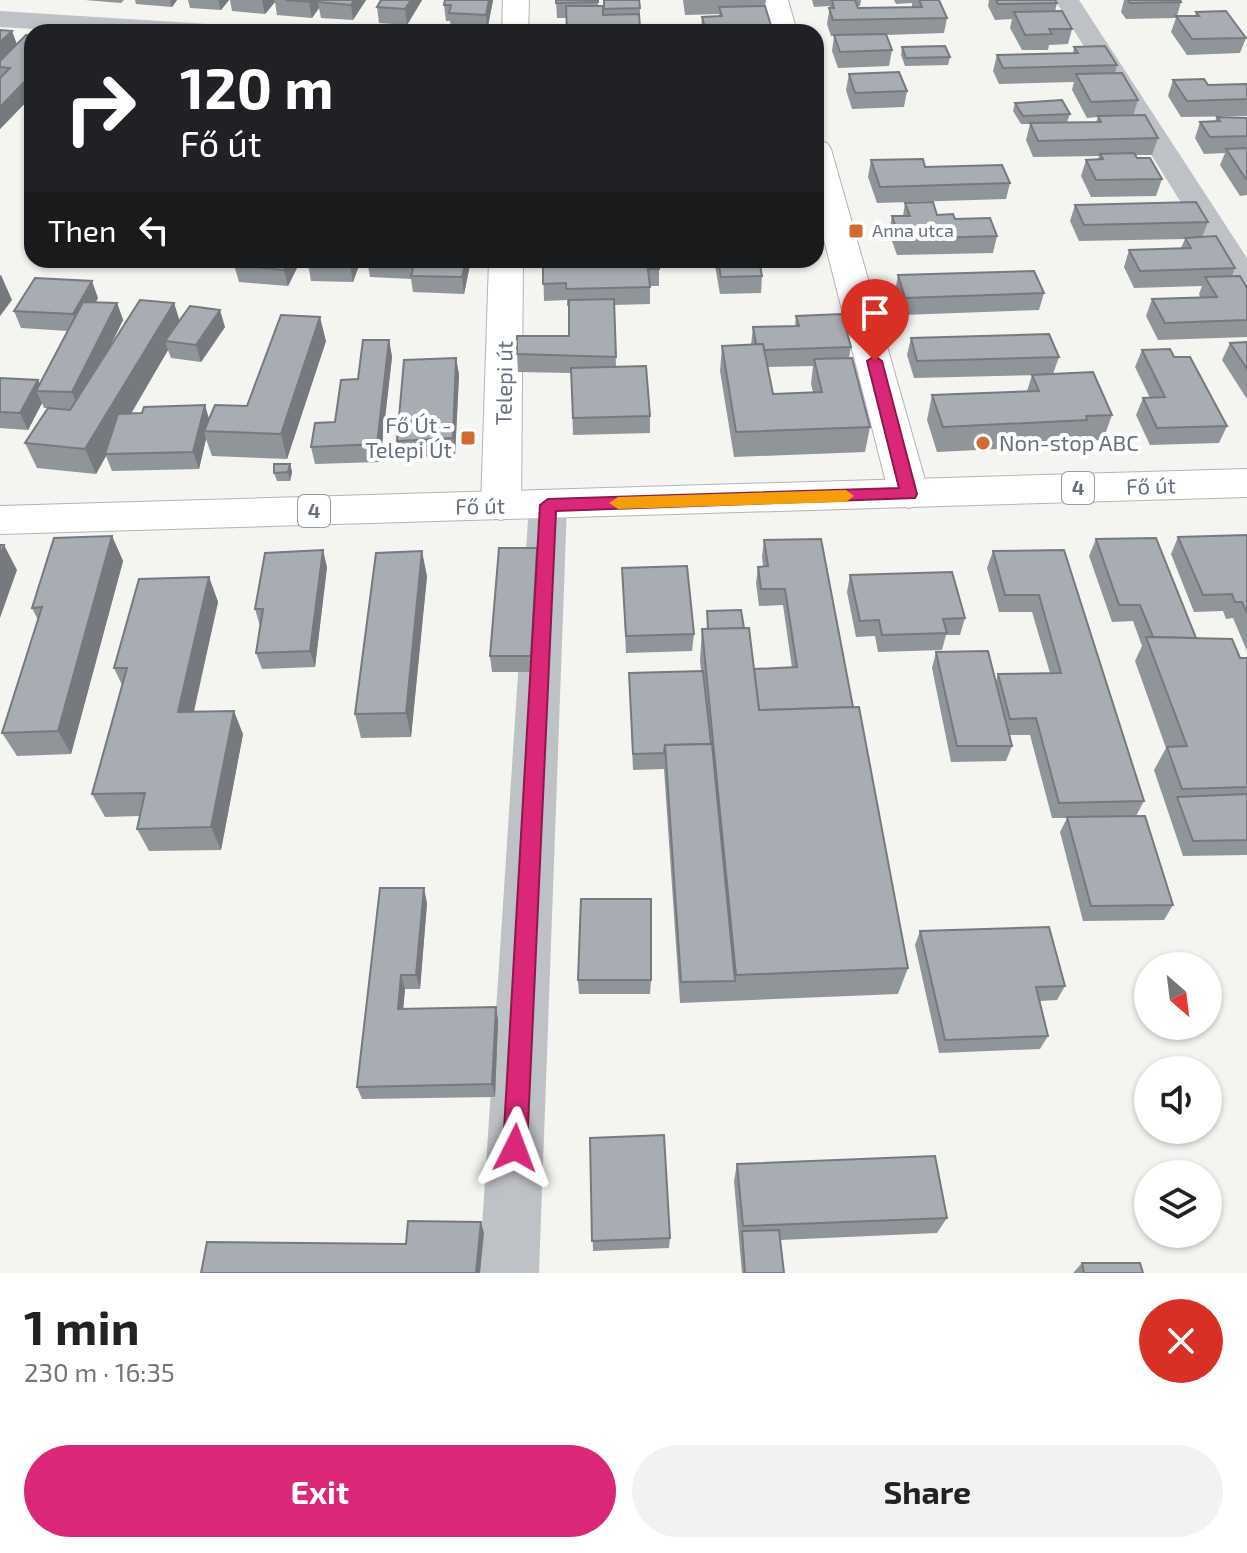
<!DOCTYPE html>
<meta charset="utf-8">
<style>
:root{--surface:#fff;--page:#f2f2f2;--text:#222;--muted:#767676;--accent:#db2777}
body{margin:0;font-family:"Exo 2",sans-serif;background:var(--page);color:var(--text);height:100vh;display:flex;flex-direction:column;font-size:30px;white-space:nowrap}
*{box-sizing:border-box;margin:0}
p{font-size:26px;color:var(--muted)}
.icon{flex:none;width:44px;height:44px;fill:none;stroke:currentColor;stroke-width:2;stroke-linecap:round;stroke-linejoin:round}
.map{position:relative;height:1273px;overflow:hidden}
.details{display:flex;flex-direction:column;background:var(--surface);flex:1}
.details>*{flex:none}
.top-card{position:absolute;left:24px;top:24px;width:800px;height:244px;border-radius:24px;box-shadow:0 2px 6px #0004;background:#202124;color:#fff;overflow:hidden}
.needle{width:52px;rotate:152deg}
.fabs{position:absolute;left:1134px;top:952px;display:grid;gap:16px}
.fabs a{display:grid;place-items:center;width:88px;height:88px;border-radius:50%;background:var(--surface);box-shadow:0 2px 6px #0004;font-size:40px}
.pin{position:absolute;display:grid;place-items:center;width:68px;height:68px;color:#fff;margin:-82px -34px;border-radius:50% 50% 50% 0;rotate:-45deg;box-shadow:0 0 8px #0007}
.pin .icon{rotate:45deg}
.me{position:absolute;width:88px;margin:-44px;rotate:3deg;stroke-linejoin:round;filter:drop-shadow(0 0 6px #0008)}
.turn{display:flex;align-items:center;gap:28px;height:168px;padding:0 24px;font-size:36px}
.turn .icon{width:104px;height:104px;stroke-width:2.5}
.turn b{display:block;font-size:56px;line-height:68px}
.then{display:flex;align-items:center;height:76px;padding:0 24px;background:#0003;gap:16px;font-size:30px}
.round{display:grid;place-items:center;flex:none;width:84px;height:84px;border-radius:42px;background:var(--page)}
.summary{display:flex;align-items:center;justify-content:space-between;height:136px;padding:0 24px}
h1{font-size:48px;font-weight:700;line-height:60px}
.action{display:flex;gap:16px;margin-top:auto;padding:16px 24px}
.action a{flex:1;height:92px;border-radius:48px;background:var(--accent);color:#fff;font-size:32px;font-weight:700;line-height:92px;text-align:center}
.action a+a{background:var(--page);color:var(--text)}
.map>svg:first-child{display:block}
</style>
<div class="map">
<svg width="1247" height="1273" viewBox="0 0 1247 1273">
<rect width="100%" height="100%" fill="#f4f4f1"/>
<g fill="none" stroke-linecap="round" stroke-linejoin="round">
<!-- secondary casing -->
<g stroke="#b1b4b9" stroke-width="2">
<g id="secondary">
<polygon points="503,0 529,0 528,32 502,32"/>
<polygon points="762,0 788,0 797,32 771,32"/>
<polygon points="816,140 827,143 831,149 929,494 923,504 909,508 895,504 889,494 816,208"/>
<polygon points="489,260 523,260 521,506 515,516 501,520 487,516 481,506"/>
</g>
</g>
<!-- primary casing -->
<g stroke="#b2b5b9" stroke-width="2">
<polygon id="primary" points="1247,469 1247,497 0,534 0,506"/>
</g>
<!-- minor -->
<g fill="#bec1c5" fill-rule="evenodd">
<polygon points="1055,0 1079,0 1247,258 1247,293 1236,290 1231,283"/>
<polygon points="0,11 208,24 221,32 86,32 0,27"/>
<polygon points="548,492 562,495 567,505 539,1273 479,1273 529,505 534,495"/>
</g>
<!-- secondary -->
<use href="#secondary" fill="#fff" fill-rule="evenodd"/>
<!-- primary -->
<use href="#primary" fill="#fff" fill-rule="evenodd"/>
</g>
<!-- wall -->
<g fill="#90959a" fill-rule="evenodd">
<polygon points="85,0 124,0 121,3"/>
<polygon points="135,0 177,0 172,7 136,4"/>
<polygon points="188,0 229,0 221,10 190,8"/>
<polygon points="230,0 366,0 353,20 321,18 319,8 312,18 277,15 275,2 265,14 232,11"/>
<polygon points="380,0 422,0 407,25 379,23 377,7"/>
<polygon points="445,0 493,0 487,31 451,28 450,21 446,21 444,5"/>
<polygon points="556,0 598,0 598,6 603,15 604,15 603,0 640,8 640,16 639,16 640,32 567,32 566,18 557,18"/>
<polygon points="683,0 766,0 765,6 773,32 701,32 702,17 719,16 719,14 685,15"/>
<polygon points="812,0 861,0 860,6 857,6 858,8 912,7 912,3 896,4 894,0 939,0 947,18 944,33 886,35 892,50 889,66 838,68 832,51 834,36 831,36 827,24 830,6 814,7"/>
<polygon points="989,0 1057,0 1056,0 1057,3 1055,12 1072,29 1068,44 1049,45 1048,50 1022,50 1010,28 1012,19 995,20 988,6"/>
<polygon points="1124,0 1180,0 1181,2 1177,16 1195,16 1196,12 1246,38 1240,53 1187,55 1171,32 1176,18 1126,19 1121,12"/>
<polygon points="0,30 17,45 32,36 32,96 0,129"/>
<polygon points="902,47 950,57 948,65 905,66 901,55"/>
<polygon points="1074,47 1117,65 1115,73 1138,100 1133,116 1158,138 1152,155 1135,155 1137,158 1162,179 1156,196 1091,197 1081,176 1086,160 1098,159 1099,156 1033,157 1026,140 1030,124 1021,124 1013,111 1015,103 1070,114 1067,122 1096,122 1098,117 1087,118 1072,90 1074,82 999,84 993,71 997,55 1073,53"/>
<polygon points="849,74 907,91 904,107 852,109 846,90"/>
<polygon points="1173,80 1208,85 1247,84 1247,116 1181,117 1168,96"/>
<polygon points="1217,117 1247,118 1247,195 1240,196 1220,165 1225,153 1204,154 1195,138 1200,122 1215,121"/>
<polygon points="871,160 925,167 1010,183 1006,199 877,203 868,177"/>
<polygon points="905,203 937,215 955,219 997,236 993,253 897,255 889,233 892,216 903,216"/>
<polygon points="1075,205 1208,222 1202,237 1235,268 1232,276 1247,288 1247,337 1158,340 1146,316 1152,299 1200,297 1199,294 1202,286 1134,288 1124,267 1129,250 1181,248 1185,239 1079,241 1070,221"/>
<polygon points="816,213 820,227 818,244 816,244"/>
<polygon points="137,260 235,260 230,267 139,267"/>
<polygon points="301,260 288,286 239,282 234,265"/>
<polygon points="309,260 361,260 353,282 311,281 308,264"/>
<polygon points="367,260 471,260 464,294 413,292 411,279 370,277"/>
<polygon points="543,260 586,265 634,264 634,260 659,269 659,286 650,286 650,304 614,305 616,367 650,416 650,433 573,435 571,373 518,372 517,354 569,336 569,306 567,306 567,300 544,301"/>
<polygon points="714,260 759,260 762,276 761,293 720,294"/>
<polygon points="898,275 1044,293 1039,310 902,315 895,292"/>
<polygon points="98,298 96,302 117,303 123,320 107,352 174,303 179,321 225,327 201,362 171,358 168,350 131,414 209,418 247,406 326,341 287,459 212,456 206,439 199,469 112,471 106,456 96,474 37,468 25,443 48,408 44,408 42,403 28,430 0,428 0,378 38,380 40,384 68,331 21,328 14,311"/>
<path d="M 796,316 L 851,347 L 849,358 L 870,427 L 865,452 L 734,457 L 720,371 L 722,346 L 751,345 L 753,327 L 795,326 ZM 813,366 L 811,384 L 813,392 L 773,394 L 768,367 Z"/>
<polygon points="911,338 1059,357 1053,374 1112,415 1103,440 1080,441 1078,445 937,452 927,420 932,395 1027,391 1032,375 1039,375 914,378 907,355"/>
<polygon points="389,340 392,357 380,462 315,464 311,447 335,422 358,379"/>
<polygon points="1247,342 1247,399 1222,360 1230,343"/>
<polygon points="1142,350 1174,357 1227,426 1219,443 1150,445 1136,415 1143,398 1150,398 1135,367"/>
<polygon points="456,358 459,375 455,455 400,458 397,441"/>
<polygon points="290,464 292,472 290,481 277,481 274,473"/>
<polygon points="1247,535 1247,651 1233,618 1226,619 1223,611 1194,612 1171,554 1178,537"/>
<polygon points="112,536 123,561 71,754 17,756 2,733 38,620 32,608"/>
<polygon points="1096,539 1196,638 1240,658 1247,658 1247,855 1183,856 1154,770 1166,748 1135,661 1142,646 1133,621 1112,622 1089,556"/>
<polygon points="764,540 853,707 908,968 898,994 680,1003 664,769 633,770 629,673 701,671 700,660 702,629 707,629 707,611 744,628 754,669 792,668 783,605 759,606 756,583 758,567 763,566 762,557"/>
<polygon points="1064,550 1144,801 1136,816 1173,905 1164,920 1083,921 1060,832 1067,818 1052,818 1030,735 1009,735 1012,746 1006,761 951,762 932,668 936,652 996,681 998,674 1050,673 1032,612 999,612 987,568 993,551"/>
<polygon points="539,565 532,672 492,672 490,656"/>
<polygon points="327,567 315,667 262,669 256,653 260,626 255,609"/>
<polygon points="622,568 694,634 692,651 626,653"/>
<polygon points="850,575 965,618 960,635 946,635 942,650 878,652 875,636 856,637 847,592"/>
<polygon points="427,576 411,737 361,738 355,714"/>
<polygon points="209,577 218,602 194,712 243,734 221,850 149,851 137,829 140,816 105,817 92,794 122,685 114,668"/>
<polygon points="427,903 420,989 405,989 403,1009 496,1007 498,1021 495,1097 362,1099 357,1087"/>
<polygon points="920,931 1065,986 1057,1000 1040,1001 1048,1036 1040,1049 939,1053 915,945"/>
<polygon points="578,980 651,980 650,994 579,994"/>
<polygon points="590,1138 670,1238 669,1248 593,1251"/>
<polygon points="737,1164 947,1218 937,1233 780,1240 784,1273 742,1273 734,1181"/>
<polygon points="1082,1263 1143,1273 1073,1273"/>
</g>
<!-- shaded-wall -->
<g fill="#76797d">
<polygon points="170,0 177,0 172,7"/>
<polygon points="218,0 229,0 221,10"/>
<polygon points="262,0 274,0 275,2 265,14"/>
<polygon points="311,0 325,0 318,2 319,8 312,18 309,2"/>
<polygon points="354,0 366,0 353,20 351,5"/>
<polygon points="411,0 422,0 407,25 405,9"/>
<polygon points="489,0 493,0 487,31 486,15"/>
<polygon points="12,31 18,47 0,64 0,42"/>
<polygon points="32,74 32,96 0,129 0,107"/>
<polygon points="228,260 235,260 230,267"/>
<polygon points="289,260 301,260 288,286 284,270"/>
<polygon points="352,260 361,260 353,282 350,265"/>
<polygon points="466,260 471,260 464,294 462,277"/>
<polygon points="1,275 12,300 0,316 0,276"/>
<polygon points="92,281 98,298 79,331 73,314"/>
<polygon points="117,303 123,320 79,409 72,392"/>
<polygon points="174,303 182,328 165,341 168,350 107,454 105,454 106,456 96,474 85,449"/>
<polygon points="220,310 225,327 201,362 196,345"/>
<polygon points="320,317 326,341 287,459 281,434"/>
<polygon points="389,340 392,357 380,462 377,444"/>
<polygon points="456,358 459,375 455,455 453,438"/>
<polygon points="38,380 43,391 36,391 42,403 28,430 20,413"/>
<polygon points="205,405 210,422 204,431 206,439 199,469 193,452"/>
<polygon points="290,464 292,472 290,481 288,472"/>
<polygon points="112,536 123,561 71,754 58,731"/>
<polygon points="4,545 17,570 0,618 0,556"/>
<polygon points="537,548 539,565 532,672 531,656"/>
<polygon points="323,550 327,567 315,667 310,651"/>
<polygon points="422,551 427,576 411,737 406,713"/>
<polygon points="209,577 218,602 188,736 178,712"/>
<polygon points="234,711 243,734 221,850 211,827"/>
<polygon points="424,888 427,903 420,989 416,975"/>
<polygon points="401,975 405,989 402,1022 398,1009"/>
<polygon points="496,1007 498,1021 495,1097 492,1084"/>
<polygon points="481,1222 484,1233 480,1273 476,1273"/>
</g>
<!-- building -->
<g fill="#a8adb3" stroke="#76797d" stroke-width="2">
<polygon points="285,0 311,0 309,2"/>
<polygon points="319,0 354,0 351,5 318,2"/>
<polygon points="381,0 411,0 405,9 377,7"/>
<polygon points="445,0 489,0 486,15 449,13 451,5 444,5"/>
<polygon points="556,0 598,0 598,2 556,3"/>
<polygon points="604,0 639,0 640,8 604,9"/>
<polygon points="832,0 855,0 858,8 922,7 919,0 939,0 947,18 833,20 829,8 834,8"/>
<polygon points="996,0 1055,0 1057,3 998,4"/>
<polygon points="1128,0 1180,0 1181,2 1130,3"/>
<polygon points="566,6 603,6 603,15 639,14 640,27 604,28 605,32 567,32"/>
<polygon points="765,6 773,32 706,32 702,17 722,16 719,7"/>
<polygon points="1062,11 1072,29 1049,29 1052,34 1025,35 1014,12"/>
<polygon points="1226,11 1246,38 1192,39 1176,16 1199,16 1196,12"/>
<polygon points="0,30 12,31 0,42"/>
<polygon points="886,34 892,50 840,52 834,35"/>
<polygon points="26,35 32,36 32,74 0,107 0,78 10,68 0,67 0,61"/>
<polygon points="945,46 950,57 906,58 902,47"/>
<polygon points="1105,46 1117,65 1003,68 997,55 1078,53 1074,47"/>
<polygon points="899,72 907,91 855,93 849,74"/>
<polygon points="1122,73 1138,100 1091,102 1076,74"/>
<polygon points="1204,79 1208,85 1247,84 1247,99 1187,101 1173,80"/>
<polygon points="1062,100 1070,114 1023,116 1015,103"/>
<polygon points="1145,115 1158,138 1038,141 1030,123 1101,122 1098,116"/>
<polygon points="1217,117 1247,118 1247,136 1210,137 1200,122 1220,121"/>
<polygon points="1247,148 1247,179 1246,179 1226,149"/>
<polygon points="1134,153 1137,158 1150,158 1162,179 1096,180 1086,160 1103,159 1100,154"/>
<polygon points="923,159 925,167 1002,165 1010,183 880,187 871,160"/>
<polygon points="933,202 937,215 953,214 955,219 990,218 997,236 900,239 892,216 910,216 905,203"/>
<polygon points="1196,202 1208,222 1084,225 1075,205"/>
<polygon points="816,213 820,227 816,227"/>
<polygon points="1216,236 1235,268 1140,271 1129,250 1191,248 1185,238"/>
<polygon points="237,260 289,260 284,270 234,265"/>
<polygon points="309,260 352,260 350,265 308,264"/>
<polygon points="367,260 411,260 411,262"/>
<polygon points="415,260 466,260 462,277 411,276"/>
<polygon points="543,260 586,260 586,265 635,264 634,260 659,260 659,269 648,269 650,287 566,289 566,283 543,284"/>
<polygon points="718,260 759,260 762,276 721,277"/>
<polygon points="1034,271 1044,293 905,298 898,275"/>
<polygon points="1240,276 1247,288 1247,320 1165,323 1152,299 1217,297 1205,277"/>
<polygon points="35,278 92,281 73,314 14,311"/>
<polygon points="614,299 616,357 517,354 517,336 569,336 569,300"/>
<polygon points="140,300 174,303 85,449 25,443 48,408 70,410"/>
<polygon points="83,302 117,303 72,392 36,391"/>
<polygon points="190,306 220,310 196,345 165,341"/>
<polygon points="842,314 851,347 764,350 763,344 756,344 753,327 799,326 796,316"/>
<polygon points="281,315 320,317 281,434 204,431 215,405 247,406"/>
<polygon points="1049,334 1059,357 917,361 911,338"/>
<polygon points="363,340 389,340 377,444 311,447 315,423 335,422 341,380 358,379"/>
<polygon points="1247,342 1247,369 1230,343"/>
<polygon points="763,344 773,394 822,392 814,359 852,358 870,427 736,432 722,346"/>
<polygon points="1170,349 1174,357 1190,357 1227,426 1157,428 1143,398 1165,397 1142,350"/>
<polygon points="456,358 453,438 397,441 404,360"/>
<polygon points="646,366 650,416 573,418 571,368"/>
<polygon points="1093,372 1112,415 1086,416 1087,420 943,427 932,395 1039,391 1032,375"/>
<polygon points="0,378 38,380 20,413 0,412"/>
<polygon points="205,405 193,452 105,454 118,414 142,413 144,407"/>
<polygon points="274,464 290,464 288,472 274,473"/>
<polygon points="1247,535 1247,613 1242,602 1235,602 1232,594 1203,595 1178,537"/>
<polygon points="112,536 58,731 2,733 42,607 32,608 54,538"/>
<polygon points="1156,538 1196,638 1153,637 1140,605 1119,605 1096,539"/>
<polygon points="821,539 853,707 759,710 754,669 797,667 785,589 761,589 758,567 768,566 764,540"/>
<polygon points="0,545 4,545 0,556"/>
<polygon points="499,548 537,548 531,656 490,656"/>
<polygon points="323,550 310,651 256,653 263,609 255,609 265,553"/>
<polygon points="1064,550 1144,801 1059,803 1036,718 1010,719 998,674 1061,673 1039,595 1005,595 993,551"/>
<polygon points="422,551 406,713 355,714 376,553"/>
<polygon points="687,566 694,634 626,636 622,568"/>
<polygon points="952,572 965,618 943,619 947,633 882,635 879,620 860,621 850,575"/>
<polygon points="209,577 178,712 234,711 211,827 137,829 145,793 92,794 127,668 114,668 139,579"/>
<polygon points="741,610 744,628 708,629 707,611"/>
<polygon points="749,628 759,710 859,707 908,968 736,975 702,629"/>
<polygon points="1146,637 1232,639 1240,658 1247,658 1247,787 1182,789 1167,747 1187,746"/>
<polygon points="988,651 1012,746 957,746 936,652"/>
<polygon points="703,671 711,744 665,745 664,753 633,754 629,673"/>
<polygon points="712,744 735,981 681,982 665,745"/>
<polygon points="1247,794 1247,840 1193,841 1177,797"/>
<polygon points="1145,816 1173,905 1091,906 1067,817"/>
<polygon points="380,888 424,888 416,975 401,975 398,1009 496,1007 492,1084 357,1087"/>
<polygon points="581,899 651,899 651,980 578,980"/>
<polygon points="1049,927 1065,986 1036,987 1048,1036 945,1040 920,931"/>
<polygon points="664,1135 670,1238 592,1241 590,1138"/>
<polygon points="935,1156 947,1218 743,1226 737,1164"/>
<polygon points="408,1221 481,1222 476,1273 201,1273 207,1242 406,1244"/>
<polygon points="779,1230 784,1273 745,1273 742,1231"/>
<polygon points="1082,1263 1140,1263 1143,1273 1084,1273"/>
</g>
<!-- route -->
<polygon fill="#db2777" stroke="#8e194d" stroke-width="2" points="875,356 882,361 917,494 915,498 556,511 527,1148 524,1157 515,1160 507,1157 503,1148 540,505 548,499 899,488 867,361"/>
<!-- slow -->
<polygon fill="#f59e0b" points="846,490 854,496 846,502 618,509 609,503 618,497"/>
<!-- markers -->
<g fill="#d26a34" stroke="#fff" stroke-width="3">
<rect x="848" y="223" width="16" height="16" rx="4"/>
<rect x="460" y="430" width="16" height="16" rx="4"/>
<circle cx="983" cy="443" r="8"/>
</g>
<g text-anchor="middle" stroke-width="8" stroke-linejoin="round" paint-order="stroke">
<!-- far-poi labels -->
<g font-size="18" fill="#66717f" stroke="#fff" text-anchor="start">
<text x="872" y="237">Anna utca</text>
</g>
<!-- shield labels -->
<g fill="#fff" stroke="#949ca5" stroke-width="2">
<rect x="1062" y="472" width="32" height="32" rx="6"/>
<rect x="298" y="495" width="32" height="32" rx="6"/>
</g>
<g font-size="20" font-weight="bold" fill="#66717f">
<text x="1078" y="495">4</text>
<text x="314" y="518">4</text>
</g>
<!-- street labels -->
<g font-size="22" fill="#66717f" stroke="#fff">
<text transform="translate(504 383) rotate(-89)" y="8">Telepi út</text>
<text transform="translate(1151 486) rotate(-2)" y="8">Fő út</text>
<text transform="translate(480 506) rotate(-1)" y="8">Fő út</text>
</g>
<!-- poi labels -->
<g font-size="22" fill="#66717f" stroke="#fff" text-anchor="end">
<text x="452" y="433">Fő Út -<tspan x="452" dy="25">Telepi Út</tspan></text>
<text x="999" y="451" text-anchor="start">Non-stop ABC</text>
</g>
</g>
</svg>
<div class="fabs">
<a><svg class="needle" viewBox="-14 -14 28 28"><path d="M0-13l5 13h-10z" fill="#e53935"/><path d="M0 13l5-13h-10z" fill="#767676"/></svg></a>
<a><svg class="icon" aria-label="sound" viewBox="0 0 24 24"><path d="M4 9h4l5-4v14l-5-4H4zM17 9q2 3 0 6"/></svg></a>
<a><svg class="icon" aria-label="layers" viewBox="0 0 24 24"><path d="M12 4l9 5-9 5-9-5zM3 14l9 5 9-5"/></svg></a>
</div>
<div class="pin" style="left:875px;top:361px;background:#d93025"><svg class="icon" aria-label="arrive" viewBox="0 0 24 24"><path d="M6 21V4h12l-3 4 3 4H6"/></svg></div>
<svg class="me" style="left:515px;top:1148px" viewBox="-20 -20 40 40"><path d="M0-17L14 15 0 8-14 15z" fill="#db2777" stroke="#fff" stroke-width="4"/></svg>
<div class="top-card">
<div class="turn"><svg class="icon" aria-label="right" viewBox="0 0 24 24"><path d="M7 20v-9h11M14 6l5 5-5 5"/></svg><div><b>120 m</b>Fő út</div></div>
<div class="then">Then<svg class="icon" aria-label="left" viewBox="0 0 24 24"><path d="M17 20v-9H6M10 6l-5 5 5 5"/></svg></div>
</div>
</div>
<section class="details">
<div class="summary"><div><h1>1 min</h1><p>230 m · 16:35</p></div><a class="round" style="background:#d93025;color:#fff"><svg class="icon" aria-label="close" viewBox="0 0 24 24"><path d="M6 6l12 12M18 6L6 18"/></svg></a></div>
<div class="action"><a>Exit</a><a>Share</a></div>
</section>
